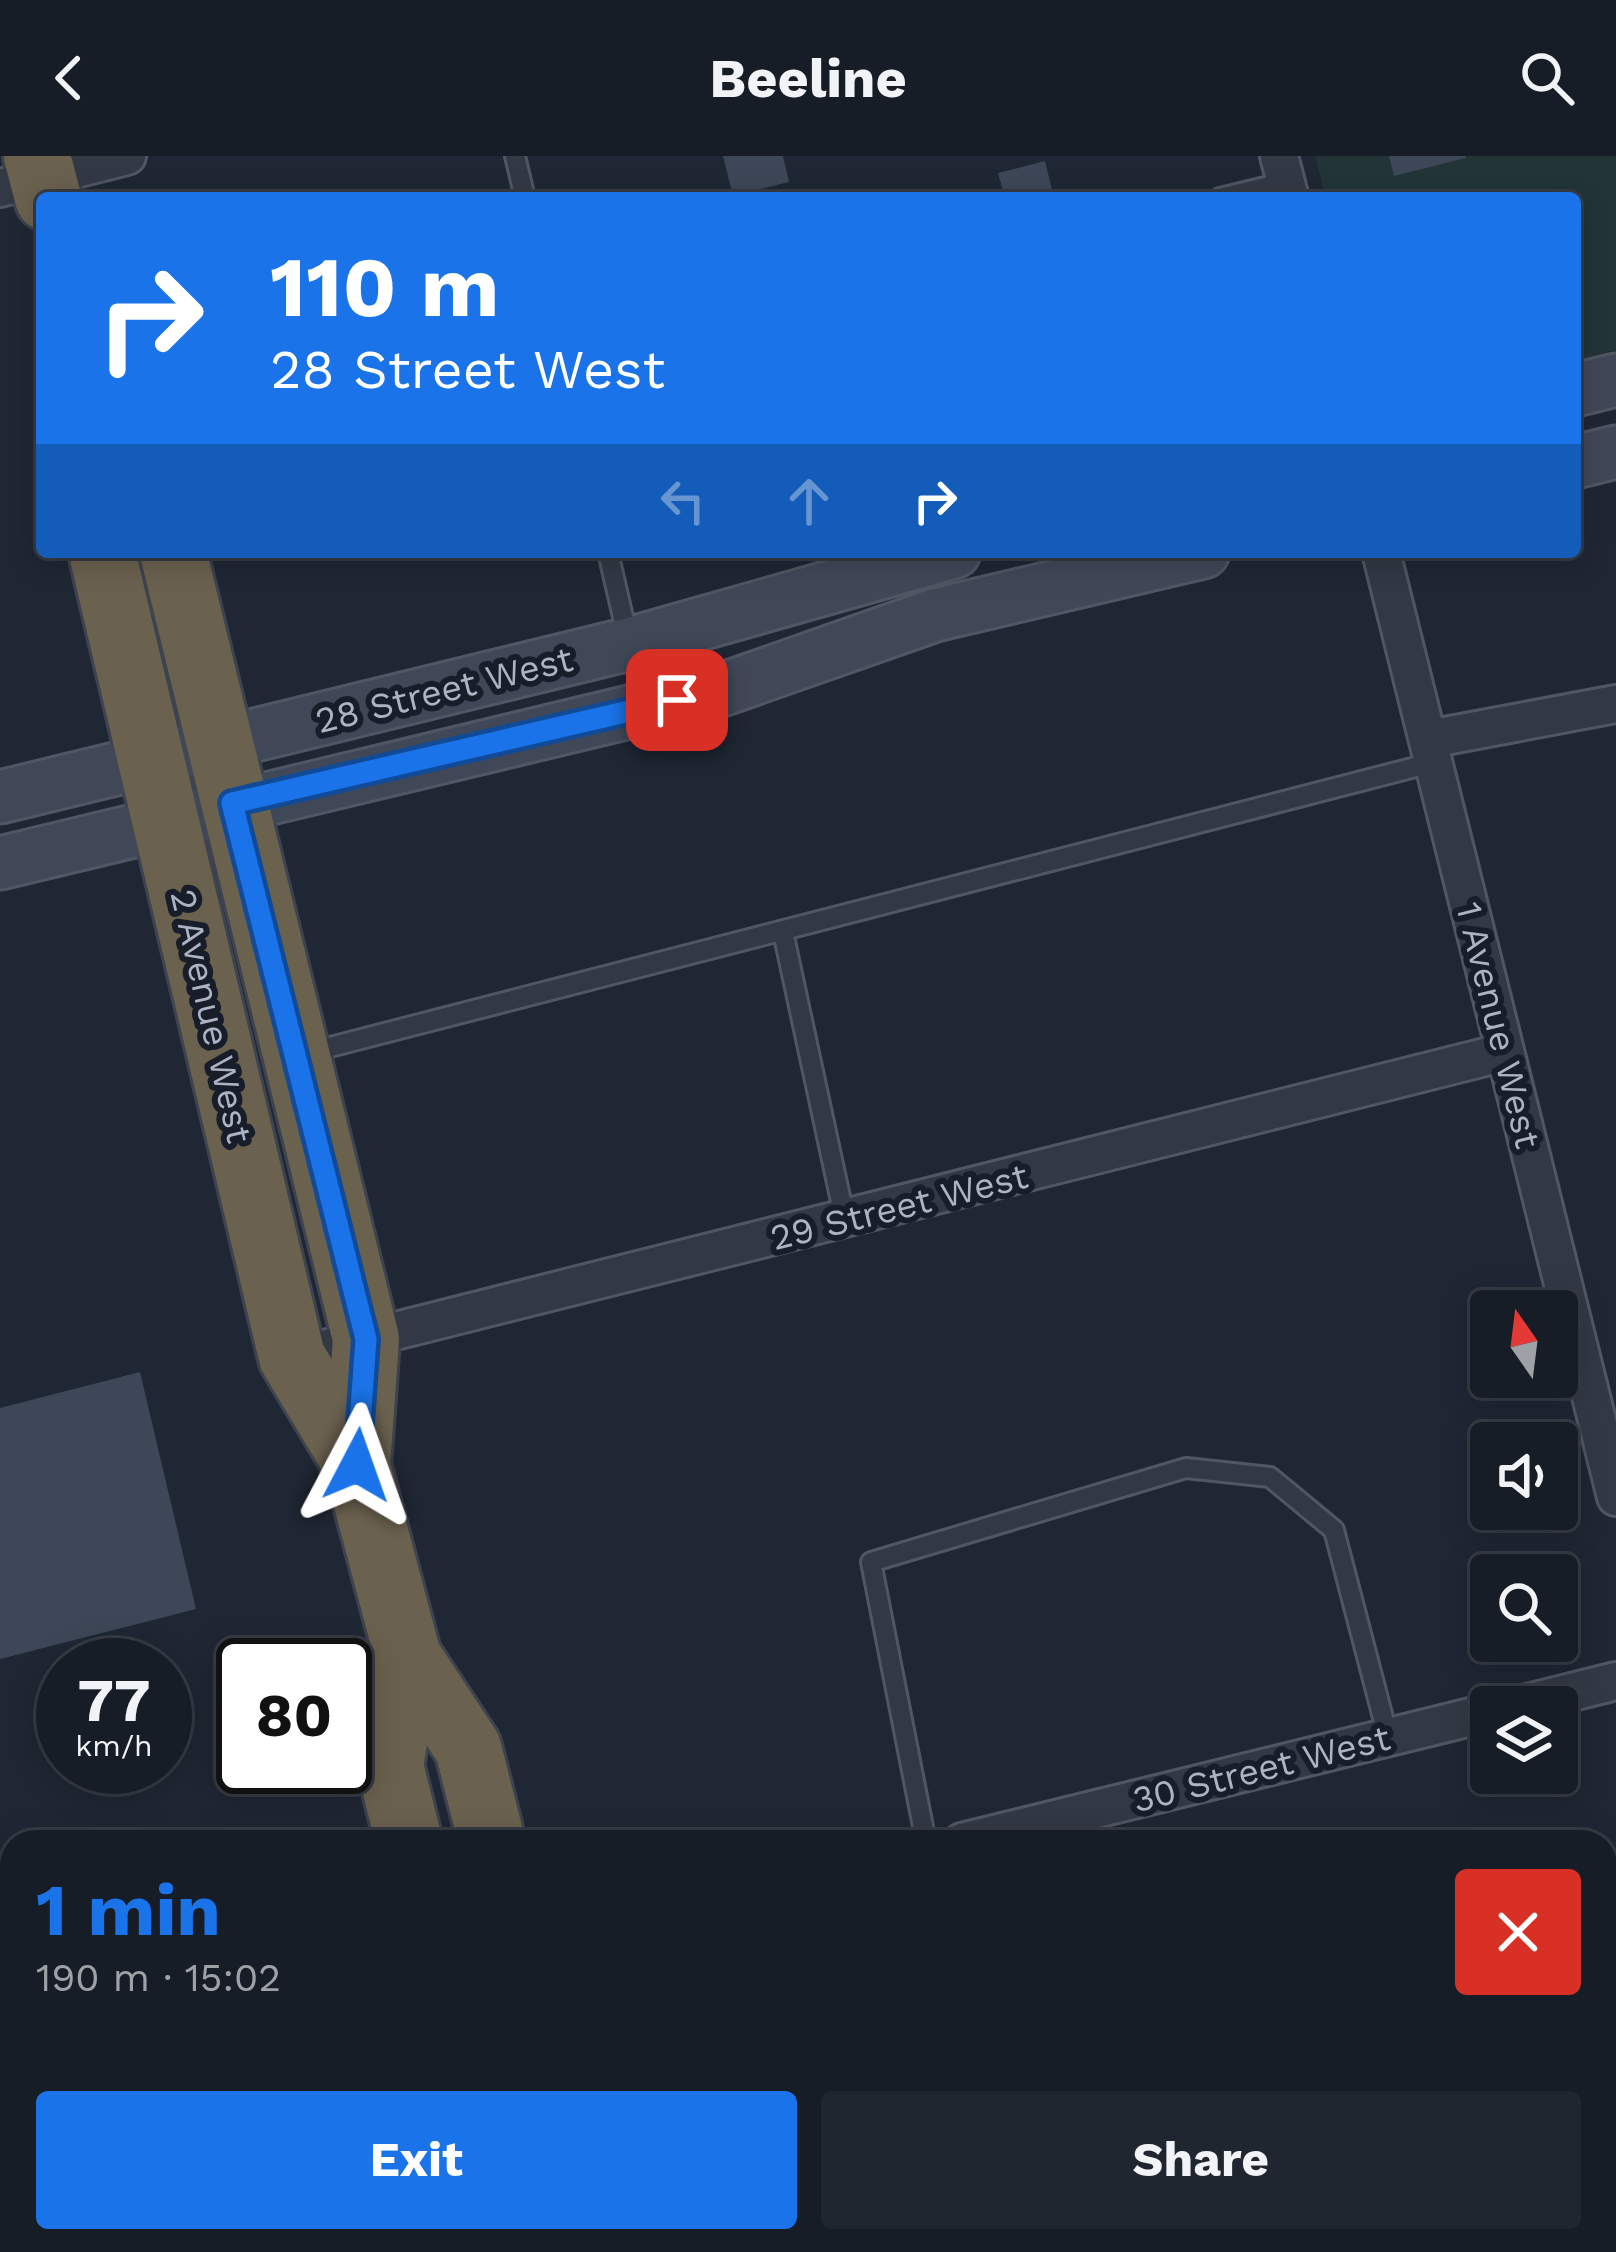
<!DOCTYPE html>
<meta charset="utf-8">
<style>
:root{--surface:#171d27;--page:#20262f;--text:#f1f3f6;--muted:#9ea2a7;--line:#363b44;--accent:#1a73e8}
body{margin:0;font-family:"Work Sans",sans-serif;background:var(--page);color:var(--text);height:100vh;display:flex;flex-direction:column;font-size:45px;white-space:nowrap}
*{box-sizing:border-box;margin:0}
p{font-size:39px;color:var(--muted)}
.icon{flex:none;width:66px;height:66px;fill:none;stroke:currentColor;stroke-width:2;stroke-linecap:round;stroke-linejoin:round}
.map{position:relative;flex:1;overflow:hidden}
.sheet{position:absolute;left:0px;top:1674px;width:1617px;height:423px;display:flex;flex-direction:column;background:var(--surface);border-radius:36px 36px 0 0;box-shadow:0 6px 30px #0003,0 0 0 3px var(--line)}
.sheet>*{flex:none}
.top-card{position:absolute;left:36px;top:36px;width:1545px;height:366px;border-radius:12px;box-shadow:0 6px 30px #0003,0 0 0 3px var(--line);background:#1a73e8;color:#fff;overflow:hidden}
.needle{width:78px;rotate:346deg}
.buttons{position:absolute;left:1470px;top:1134px;display:grid;gap:24px}
.buttons a{display:grid;place-items:center;width:108px;height:108px;border-radius:12px;background:var(--surface);box-shadow:0 6px 30px #0003,0 0 0 3px var(--line);font-size:60px}
.speed{position:absolute;left:36px;top:1482px;display:flex;gap:24px;font-size:60px;font-weight:700;text-align:center}
.speed>*{display:grid;place-content:center;width:156px;height:156px;border-radius:50%;background:var(--surface);box-shadow:0 6px 30px #0003,0 0 0 3px var(--line);line-height:1}
.speed small{font-size:30px;font-weight:400}
.speed .limit{border:6px solid #111;border-radius:18px;background:#fff;color:#111}
.pin{position:absolute;display:grid;place-items:center;width:102px;height:102px;color:#fff;margin:-51px;border-radius:24px;box-shadow:0 6px 18px #0006}
.me{position:absolute;width:132px;margin:-66px;rotate:4deg;stroke-linejoin:round;filter:drop-shadow(0 0 9px #0008)}
.turn{display:flex;align-items:center;gap:42px;height:252px;padding:0 36px;font-size:54px}
.turn .icon{width:156px;height:156px;stroke-width:2.5}
.turn b{display:block;font-size:84px;line-height:102px}
.lanes{display:flex;align-items:center;height:114px;padding:0 36px;background:#0003;justify-content:center;gap:60px;direction:ltr}
.lanes .off{opacity:.35}
.round{display:grid;place-items:center;flex:none;width:126px;height:126px;border-radius:12px;background:var(--page)}
.overview{display:flex;align-items:center;justify-content:space-between;height:204px;padding:0 36px}
h1{font-size:72px;font-weight:700;line-height:90px;color:var(--accent)}
.action{display:flex;gap:24px;margin-top:auto;padding:24px 36px}
.action a{flex:1;height:138px;border-radius:12px;background:var(--accent);color:#fff;font-size:48px;font-weight:700;line-height:138px;text-align:center}
.action a+a{background:var(--page);color:var(--text)}
header{display:flex;justify-content:space-between;align-items:center;height:156px;padding:0 36px;background:var(--surface);font-size:54px;font-weight:700}
.map>svg:first-child{display:block}
</style>
<header><svg class="icon" aria-label="back" viewBox="0 0 24 24"><path d="M15 5l-7 7 7 7"/></svg>Beeline<svg class="icon" aria-label="search" viewBox="0 0 24 24"><circle cx="10" cy="10" r="6"/><path d="M15 15l6 6"/></svg></header>
<div class="map">
<svg width="1616" height="2096" viewBox="0 0 1616 2096">
<rect width="100%" height="100%" fill="#1f2734"/>
<!-- green -->
<polygon fill="#223436" points="1315,0 1616,0 1616,194 1575,205 1575,42 1326,42"/>
<!-- building -->
<g fill="#3d4757">
<polygon points="723,0 783,0 789,26 733,40"/>
<polygon points="1389,0 1466,0 1466,2 1394,20"/>
<polygon points="1045,5 1054,42 1005,42 998,17"/>
<polygon points="140,1216 196,1453 0,1503 0,1252"/>
</g>
<g fill="none" stroke-linecap="round" stroke-linejoin="round">
<!-- lane casing -->
<g stroke="#505663" stroke-width="24">
<g id="lane">
<polyline points="515,0 525,42"/>
<polyline points="1220,42 1286,26"/>
<polyline points="608,396 628,483"/>
<polyline points="783,776 845,1064"/>
<polyline points="307,897 1435,606"/>
<polyline points="926,1686 871,1406 1186,1312 1270,1321 1334,1374 1388,1581"/>
<polyline points="0,1842 12,1890"/>
<polyline points="0,1924 12,1921"/>
<polyline points="0,2019 12,2016"/>
<polyline points="314,2085 317,2096"/>
<polyline points="60,2096 60,2085"/>
</g>
</g>
<!-- street casing -->
<g stroke="#505663" stroke-width="42">
<g id="street">
<polyline points="1279,0 1290,42"/>
<polyline points="0,32 127,0"/>
<polyline points="1381,396 1616,1341"/>
<polyline points="1429,583 1616,548"/>
<polyline points="292,1201 1505,896"/>
<polyline points="1511,1551 1616,1525"/>
<polyline points="962,1686 1491,1556"/>
</g>
</g>
<!-- secondary casing -->
<g stroke="#505663" stroke-width="57">
<g id="secondary">
<polyline points="1575,234 1616,224"/>
<polyline points="1575,306 1616,296"/>
<polyline points="0,641 629,488 954,396"/>
<polyline points="0,707 721,534 935,459 1203,396"/>
</g>
</g>
<!-- highway casing -->
<g stroke="#3d434f" stroke-width="72">
<g id="highway">
<polyline points="37,0 48,42"/>
<polyline points="102,396 292,1201 357,1309 408,1501 468,1592 492,1686"/>
<polyline points="173,396 366,1183 357,1309"/>
<polyline points="408,1501 390,1610 409,1686"/>
<polyline points="524,2085 530,2096"/>
</g>
</g>
<!-- lane -->
<use href="#lane" stroke="#323945" stroke-width="18"/>
<!-- street -->
<use href="#street" stroke="#323945" stroke-width="36"/>
<!-- secondary -->
<use href="#secondary" stroke="#404858" stroke-width="51"/>
<!-- highway -->
<use href="#highway" stroke="#6b614f" stroke-width="66"/>
</g>
<g fill="none" stroke-linecap="round" stroke-linejoin="round">
<!-- route casing -->
<g stroke="#114b97" stroke-width="30">
<polyline id="route" points="357,1309 366,1183 232,647 677,544"/>
</g>
<!-- route -->
<use href="#route" stroke="#1a73e8" stroke-width="21"/>
</g>
<g text-anchor="middle" stroke-width="12" stroke-linejoin="round" paint-order="stroke">
<!-- street labels -->
<g font-size="36" fill="#acb3c2" stroke="#181e29">
<text transform="translate(444 533) rotate(-14)" y="13">28 Street West</text>
<text transform="translate(212 860) rotate(77)" y="13">2 Avenue West</text>
<text transform="translate(1499 869) rotate(76)" y="13">1 Avenue West</text>
<text transform="translate(899 1050) rotate(-14)" y="13">29 Street West</text>
<text transform="translate(1261 1612) rotate(-14)" y="13">30 Street West</text>
</g>
</g>
</svg>
<div class="buttons">
<a><svg class="needle" viewBox="-14 -14 28 28"><path d="M0-13l5 13h-10z" fill="#e53935"/><path d="M0 13l5-13h-10z" fill="#9ea2a7"/></svg></a>
<a><svg class="icon" aria-label="sound" viewBox="0 0 24 24"><path d="M4 9h4l5-4v14l-5-4H4zM17 9q2 3 0 6"/></svg></a>
<a><svg class="icon" aria-label="search" viewBox="0 0 24 24"><circle cx="10" cy="10" r="6"/><path d="M15 15l6 6"/></svg></a>
<a><svg class="icon" aria-label="layers" viewBox="0 0 24 24"><path d="M12 4l9 5-9 5-9-5zM3 14l9 5 9-5"/></svg></a>
</div>
<div class="speed"><div>77<small>km/h</small></div><div class="limit">80</div></div>
<div class="pin" style="left:677px;top:544px;background:#d93025"><svg class="icon" aria-label="arrive" viewBox="0 0 24 24"><path d="M6 21V4h12l-3 4 3 4H6"/></svg></div>
<svg class="me" style="left:357px;top:1309px" viewBox="-20 -20 40 40"><path d="M0-17L14 15 0 8-14 15z" fill="#1a73e8" stroke="#fff" stroke-width="4"/></svg>
<div class="top-card">
<div class="turn"><svg class="icon" aria-label="right" viewBox="0 0 24 24"><path d="M7 20v-9h11M14 6l5 5-5 5"/></svg><div><b>110 m</b>28 Street West</div></div>
<div class="lanes"><svg class="icon off" aria-label="left" viewBox="0 0 24 24"><path d="M17 20v-9H6M10 6l-5 5 5 5"/></svg><svg class="icon off" aria-label="ahead" viewBox="0 0 24 24"><path d="M12 20V5M6 11l6-6 6 6"/></svg><svg class="icon" aria-label="right" viewBox="0 0 24 24"><path d="M7 20v-9h11M14 6l5 5-5 5"/></svg></div>
</div>
<section class="sheet">
<div class="overview"><div><h1>1 min</h1><p>190 m · 15:02</p></div><a class="round" style="background:#d93025;color:#fff"><svg class="icon" aria-label="close" viewBox="0 0 24 24"><path d="M6 6l12 12M18 6L6 18"/></svg></a></div>
<div class="action"><a>Exit</a><a>Share</a></div>
</section>
</div>
